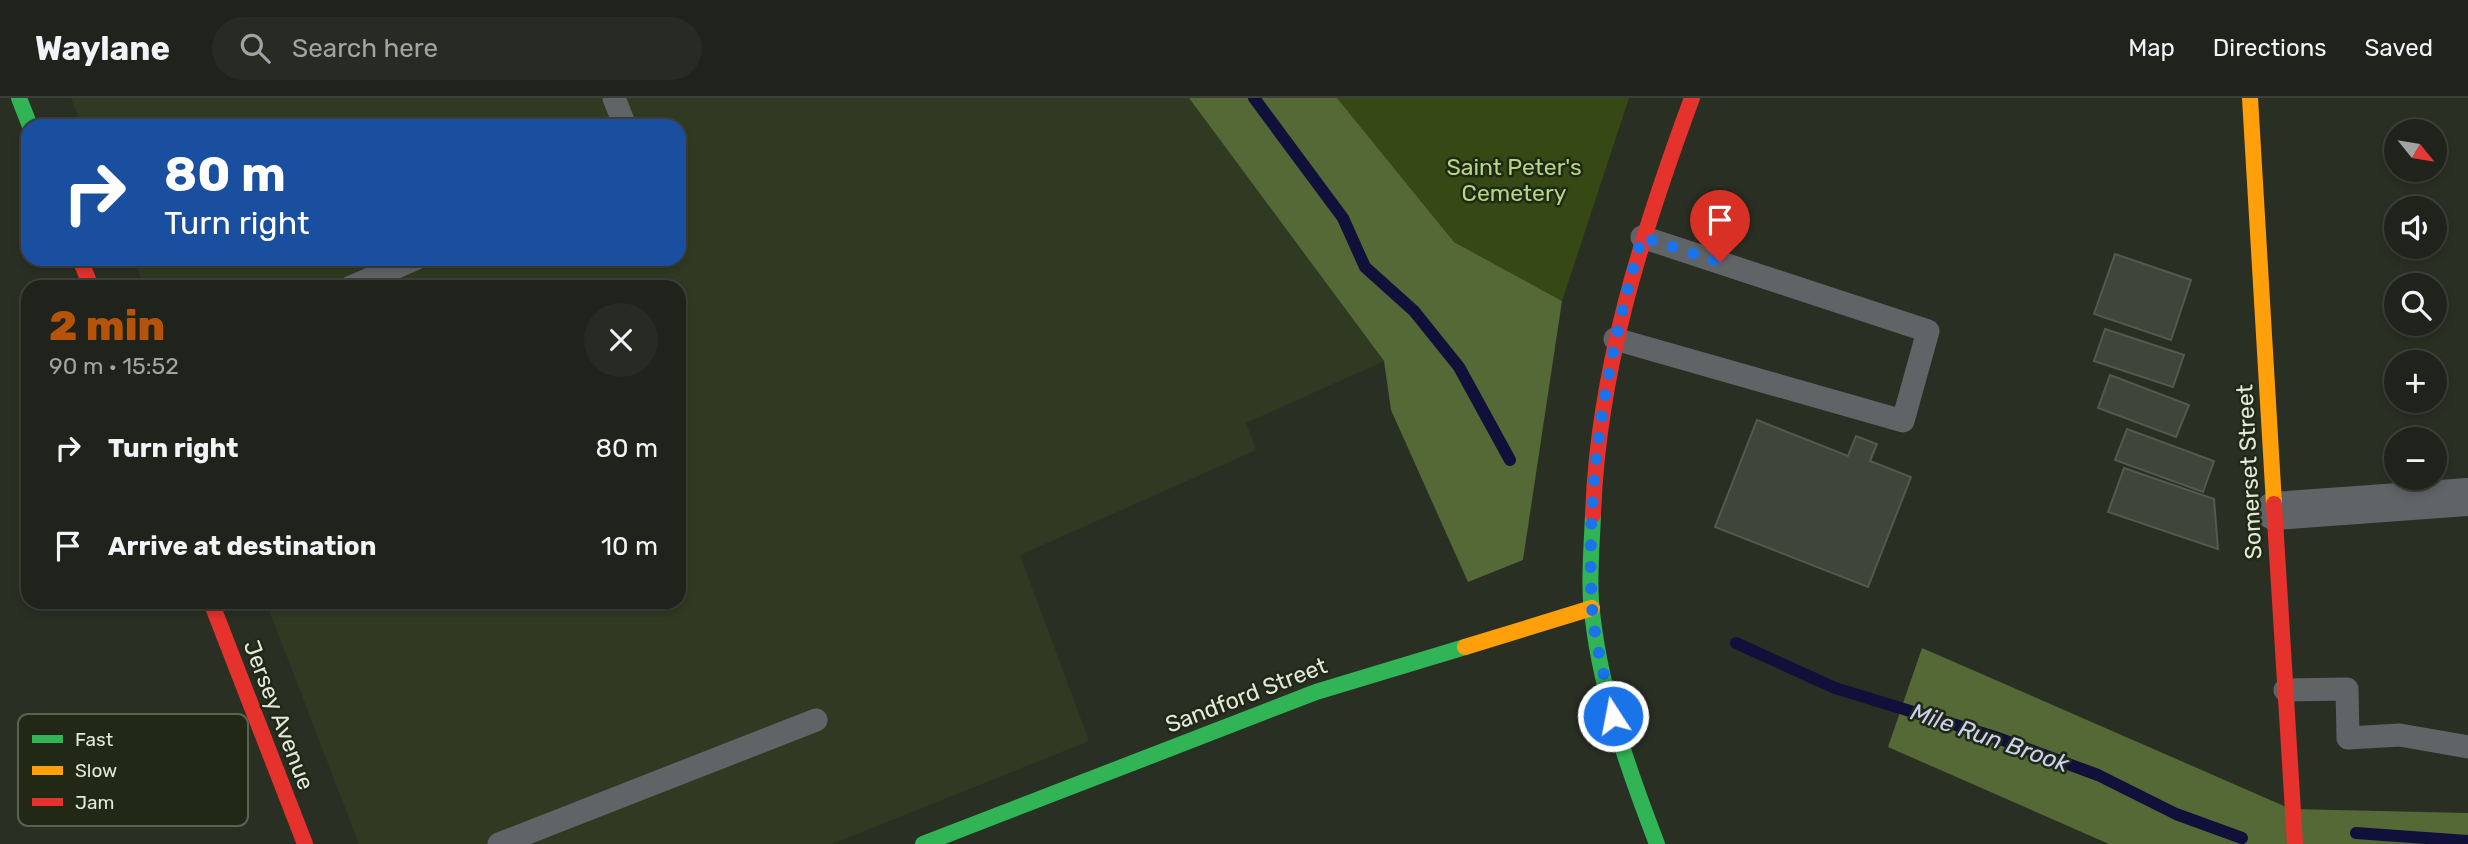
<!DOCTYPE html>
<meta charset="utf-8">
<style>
:root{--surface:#20231b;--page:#282b24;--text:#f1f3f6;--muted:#a2a4a3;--line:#3d403a;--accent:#b45309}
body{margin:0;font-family:Rubik,sans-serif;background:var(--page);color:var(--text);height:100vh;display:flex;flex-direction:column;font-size:26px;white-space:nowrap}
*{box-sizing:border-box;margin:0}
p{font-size:23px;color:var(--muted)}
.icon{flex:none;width:38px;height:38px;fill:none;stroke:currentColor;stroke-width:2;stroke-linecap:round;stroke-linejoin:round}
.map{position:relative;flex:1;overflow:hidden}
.sheet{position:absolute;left:21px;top:182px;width:665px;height:329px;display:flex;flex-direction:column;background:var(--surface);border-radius:21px;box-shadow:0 4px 10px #0003,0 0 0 2px var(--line)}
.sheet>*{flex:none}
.top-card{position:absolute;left:21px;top:21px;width:665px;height:147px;border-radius:21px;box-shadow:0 4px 10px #0003,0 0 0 2px var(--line);background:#1a4fa0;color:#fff;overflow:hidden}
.needle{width:46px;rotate:120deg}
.fabs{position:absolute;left:2384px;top:21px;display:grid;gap:14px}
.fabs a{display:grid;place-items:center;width:63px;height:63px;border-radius:50%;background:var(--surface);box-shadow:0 4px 10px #0003,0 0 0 2px var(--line);font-size:35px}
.pin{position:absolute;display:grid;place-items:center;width:60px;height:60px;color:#fff;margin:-72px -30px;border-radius:50% 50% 50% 0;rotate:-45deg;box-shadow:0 0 7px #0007}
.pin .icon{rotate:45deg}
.me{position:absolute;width:77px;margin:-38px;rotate:349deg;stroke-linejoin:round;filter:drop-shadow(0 0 5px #0008)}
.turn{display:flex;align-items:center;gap:24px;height:147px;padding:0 28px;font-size:32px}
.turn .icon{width:91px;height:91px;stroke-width:2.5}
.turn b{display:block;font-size:49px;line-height:60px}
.round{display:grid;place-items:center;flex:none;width:74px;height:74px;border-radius:37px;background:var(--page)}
.overview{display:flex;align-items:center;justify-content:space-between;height:119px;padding:0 28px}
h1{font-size:42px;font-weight:800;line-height:52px;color:var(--accent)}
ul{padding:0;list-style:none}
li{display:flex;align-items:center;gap:21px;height:98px;padding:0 28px}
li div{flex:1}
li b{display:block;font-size:26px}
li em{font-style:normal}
header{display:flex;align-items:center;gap:42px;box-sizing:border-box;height:98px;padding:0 35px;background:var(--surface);border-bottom:2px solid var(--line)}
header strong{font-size:33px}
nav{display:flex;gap:38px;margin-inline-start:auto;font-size:24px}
.search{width:490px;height:63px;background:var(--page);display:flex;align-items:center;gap:18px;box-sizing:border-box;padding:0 24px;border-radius:38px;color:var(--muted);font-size:26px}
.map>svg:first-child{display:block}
</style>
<header>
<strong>Waylane</strong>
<div class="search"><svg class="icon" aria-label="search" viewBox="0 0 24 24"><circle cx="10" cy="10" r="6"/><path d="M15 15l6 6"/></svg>Search here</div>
<nav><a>Map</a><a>Directions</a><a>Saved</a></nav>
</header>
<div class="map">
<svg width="2468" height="746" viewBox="0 0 2468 746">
<rect width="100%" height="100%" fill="#2a2f24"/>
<!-- built -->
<polygon fill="#303a22" points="71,0 1189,0 1384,263 1246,325 1256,352 1020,457 1089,643 832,746 359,746 266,504 679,504 679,189 144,189 134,161 679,161 679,28 82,28"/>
<!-- green -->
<polygon fill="#364914" points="1337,0 1629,0 1562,203 1454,144"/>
<!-- forest -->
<g fill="#546935">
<polygon points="1189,0 1337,0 1454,144 1562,203 1523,462 1468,484 1391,312 1384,263"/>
<polygon points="1922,550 2291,711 2468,715 2468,746 2109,746 1888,649"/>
</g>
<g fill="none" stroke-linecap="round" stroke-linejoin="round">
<!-- stream -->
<g stroke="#11103b" stroke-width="12">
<polyline points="1254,0 1343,120 1365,169 1414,213 1459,269 1510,362"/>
<polyline points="1736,545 1835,590 1995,639 2098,677 2176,716 2242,740"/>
<polyline points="2356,735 2468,743"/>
</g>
</g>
<!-- building -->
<g fill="#40453b" stroke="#54584d" stroke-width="2">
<polygon points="2115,156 2191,182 2171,242 2094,216"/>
<polygon points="2105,231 2184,257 2173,289 2094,263"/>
<polygon points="2110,277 2189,307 2176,339 2098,310"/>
<polygon points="1757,322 1848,358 1856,338 1877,346 1870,363 1911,379 1868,489 1715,429"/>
<polygon points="2127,331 2214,363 2203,394 2115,362"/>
<polygon points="2124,370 2214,401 2218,451 2108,414"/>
</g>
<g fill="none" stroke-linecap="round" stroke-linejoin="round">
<!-- lane -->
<g stroke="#616467" stroke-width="23">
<polyline points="614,0 625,28"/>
<polyline points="351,189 415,161"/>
<polyline points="1615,241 1903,323 1928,233 1642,139"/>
<polyline points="2285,592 2347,591 2348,640 2400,637 2468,649"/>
<polyline points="499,746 816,622"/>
</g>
<!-- street -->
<polyline stroke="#616467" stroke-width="38" points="2274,413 2468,399"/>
<!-- fast -->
<g stroke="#30b455" stroke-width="16">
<polyline points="19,0 30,28"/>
<path d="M 1593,417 C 1592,445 1589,474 1591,503 C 1598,587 1627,668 1657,746"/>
<polyline points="923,746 1316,594 1465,549"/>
</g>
<!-- slow -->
<g stroke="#ff9f0a" stroke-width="16">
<polyline points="2250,0 2274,406"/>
<polyline points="1465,549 1592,510"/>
</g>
<!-- jam -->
<g stroke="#e5322d" stroke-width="16">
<polyline points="80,161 91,189"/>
<polyline points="2274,406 2295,746"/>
<path d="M 1593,417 C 1598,272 1642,135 1692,0"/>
<polyline points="211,504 305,746"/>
</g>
</g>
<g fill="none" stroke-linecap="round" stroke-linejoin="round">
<!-- route -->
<path stroke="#1a73e8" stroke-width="12" stroke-dasharray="0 21.6" d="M 1613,618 C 1606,582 1594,544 1592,508 C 1585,382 1607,259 1642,139 L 1720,164"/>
</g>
<g text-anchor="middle" stroke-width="5" stroke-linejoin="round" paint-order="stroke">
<!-- park labels -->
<g font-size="23" fill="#b4d781" stroke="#212916">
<text x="1514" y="77">Saint Peter's<tspan x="1514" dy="26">Cemetery</tspan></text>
</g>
<!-- street labels -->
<g font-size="23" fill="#e2e8db" stroke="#212916">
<text transform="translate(2249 374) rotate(-93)" y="8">Somerset Street</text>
<text transform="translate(1246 597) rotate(-21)" y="8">Sandford Street</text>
<text transform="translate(279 617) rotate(69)" y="8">Jersey Avenue</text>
</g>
<!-- water labels -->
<g font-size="24" font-style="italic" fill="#cbd1f3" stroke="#212916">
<text transform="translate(1990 640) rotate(19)" y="8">Mile Run Brook</text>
</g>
</g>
<!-- legend -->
<rect x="18" y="616" width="230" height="112" rx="10" fill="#212916" stroke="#5b6251" stroke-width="2"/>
<rect x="32" y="637" width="31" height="8" fill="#30b455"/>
<rect x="32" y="668" width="31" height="9" fill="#ff9f0a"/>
<rect x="32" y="700" width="31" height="8" fill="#e5322d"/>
<g font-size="19" fill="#e2e8db">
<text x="75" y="648">Fast</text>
<text x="75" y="679">Slow</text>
<text x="75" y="711">Jam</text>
</g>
</svg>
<div class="fabs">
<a><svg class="needle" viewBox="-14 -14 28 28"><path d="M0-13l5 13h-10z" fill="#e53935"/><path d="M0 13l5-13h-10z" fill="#a2a4a3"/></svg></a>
<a><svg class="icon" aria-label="sound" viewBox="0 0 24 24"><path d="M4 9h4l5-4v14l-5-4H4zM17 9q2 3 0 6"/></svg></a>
<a><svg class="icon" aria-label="search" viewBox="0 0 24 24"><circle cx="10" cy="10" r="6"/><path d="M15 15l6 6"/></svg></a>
<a>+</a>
<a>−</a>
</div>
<div class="pin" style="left:1720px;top:164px;background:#d93025"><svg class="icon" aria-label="arrive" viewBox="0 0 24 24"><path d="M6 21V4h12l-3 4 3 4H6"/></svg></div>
<svg class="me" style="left:1613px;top:618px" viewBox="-20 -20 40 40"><circle r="17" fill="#1a73e8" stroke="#fff" stroke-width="3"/><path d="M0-11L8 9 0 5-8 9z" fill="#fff"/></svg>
<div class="top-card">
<div class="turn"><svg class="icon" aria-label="right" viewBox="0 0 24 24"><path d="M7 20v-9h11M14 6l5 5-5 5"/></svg><div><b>80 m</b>Turn right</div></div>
</div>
<section class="sheet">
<div class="overview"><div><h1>2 min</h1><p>90 m · 15:52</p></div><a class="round"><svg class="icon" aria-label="close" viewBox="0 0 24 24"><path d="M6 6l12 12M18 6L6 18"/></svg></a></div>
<ul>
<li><svg class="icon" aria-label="right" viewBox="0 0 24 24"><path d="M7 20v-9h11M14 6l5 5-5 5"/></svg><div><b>Turn right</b></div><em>80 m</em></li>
<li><svg class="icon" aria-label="arrive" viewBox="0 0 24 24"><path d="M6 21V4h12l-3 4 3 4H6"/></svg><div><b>Arrive at destination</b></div><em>10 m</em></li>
</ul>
</section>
</div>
